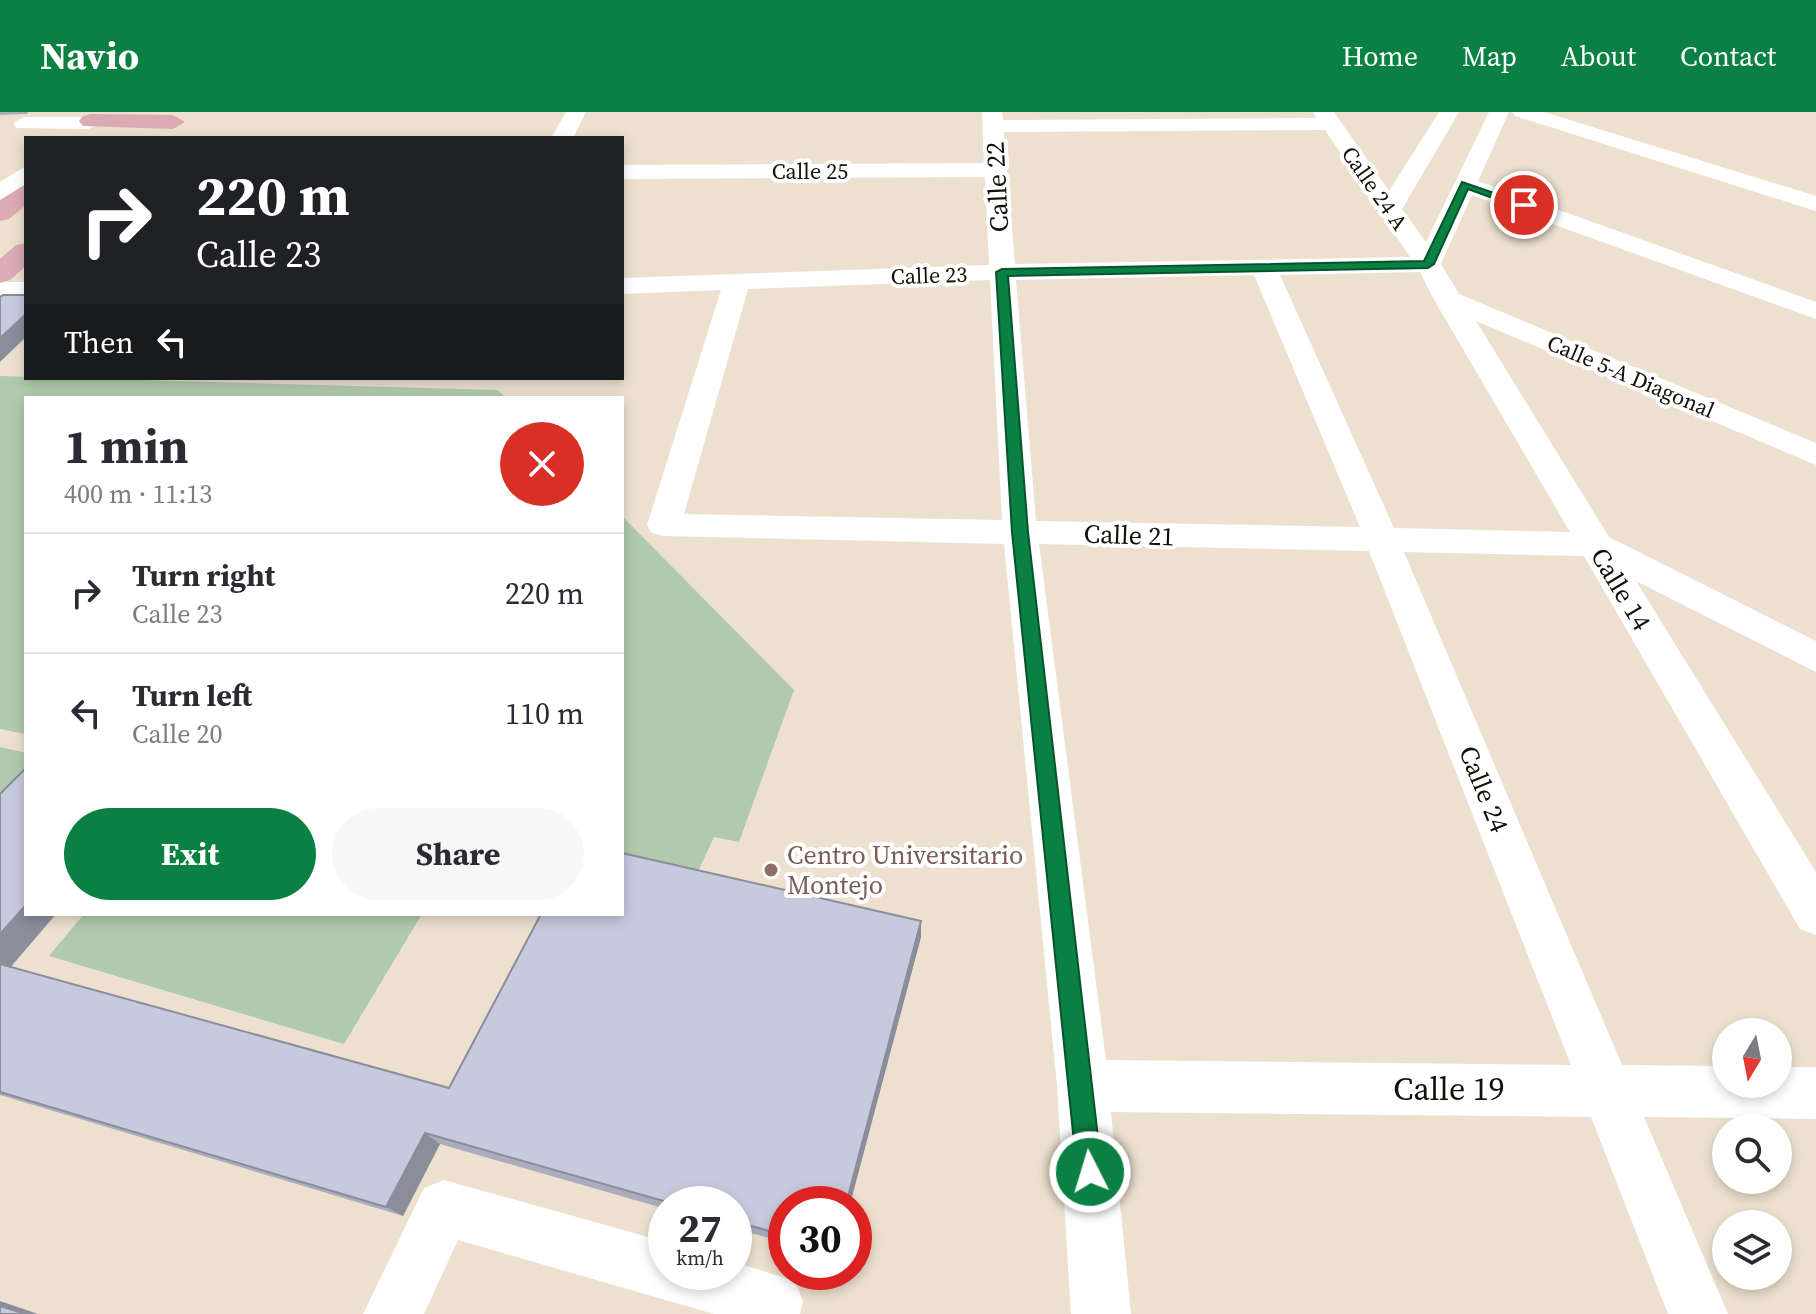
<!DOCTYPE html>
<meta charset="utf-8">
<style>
:root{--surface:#fff;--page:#f7f7f7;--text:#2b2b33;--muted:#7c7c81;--line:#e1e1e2;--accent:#0b8043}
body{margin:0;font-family:"Source Serif 4",serif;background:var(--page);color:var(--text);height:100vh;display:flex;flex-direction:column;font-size:30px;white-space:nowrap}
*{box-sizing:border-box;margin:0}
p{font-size:26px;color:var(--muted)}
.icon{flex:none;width:44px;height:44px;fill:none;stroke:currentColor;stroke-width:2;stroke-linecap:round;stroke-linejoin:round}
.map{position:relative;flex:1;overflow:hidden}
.side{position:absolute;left:24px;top:284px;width:600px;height:520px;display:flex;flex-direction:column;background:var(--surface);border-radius:0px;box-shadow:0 4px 12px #0003}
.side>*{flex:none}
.hud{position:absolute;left:24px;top:24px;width:600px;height:244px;border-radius:0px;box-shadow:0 4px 12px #0003;background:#202124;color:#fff;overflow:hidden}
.needle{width:52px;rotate:190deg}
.buttons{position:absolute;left:1712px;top:906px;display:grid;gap:16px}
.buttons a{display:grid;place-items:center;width:80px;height:80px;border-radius:50%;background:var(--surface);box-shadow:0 4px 12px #0003;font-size:40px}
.speed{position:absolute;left:648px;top:1074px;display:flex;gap:16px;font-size:40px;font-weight:700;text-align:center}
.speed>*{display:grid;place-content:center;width:104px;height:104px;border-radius:50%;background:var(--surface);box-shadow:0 4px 12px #0003;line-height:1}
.speed small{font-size:20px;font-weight:400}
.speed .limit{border:12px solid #d22;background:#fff;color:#111}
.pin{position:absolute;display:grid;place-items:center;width:68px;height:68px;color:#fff;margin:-34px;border:4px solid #fff;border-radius:50%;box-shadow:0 2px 8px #0007}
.me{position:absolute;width:88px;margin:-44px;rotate:355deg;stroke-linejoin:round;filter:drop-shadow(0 0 6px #0008)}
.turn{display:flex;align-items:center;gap:28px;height:168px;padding:0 40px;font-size:36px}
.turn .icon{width:104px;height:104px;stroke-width:2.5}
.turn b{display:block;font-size:56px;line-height:68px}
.then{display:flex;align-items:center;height:76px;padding:0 40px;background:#0003;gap:16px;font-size:30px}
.round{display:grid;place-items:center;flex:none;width:84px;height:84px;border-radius:42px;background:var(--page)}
.summary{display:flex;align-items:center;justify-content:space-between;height:136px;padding:0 40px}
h1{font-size:48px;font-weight:700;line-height:60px}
.cta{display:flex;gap:16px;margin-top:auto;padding:16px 40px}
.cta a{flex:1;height:92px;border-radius:48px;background:var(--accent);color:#fff;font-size:32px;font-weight:700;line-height:92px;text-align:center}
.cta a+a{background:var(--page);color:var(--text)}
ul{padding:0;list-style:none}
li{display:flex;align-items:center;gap:24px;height:120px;padding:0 40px;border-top:2px solid var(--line)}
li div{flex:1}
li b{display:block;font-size:30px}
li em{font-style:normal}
header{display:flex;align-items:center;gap:48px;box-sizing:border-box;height:112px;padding:0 40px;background:var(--accent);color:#fff}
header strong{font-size:38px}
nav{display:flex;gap:44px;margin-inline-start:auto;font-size:28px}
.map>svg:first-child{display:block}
</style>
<header>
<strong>Navio</strong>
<nav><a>Home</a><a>Map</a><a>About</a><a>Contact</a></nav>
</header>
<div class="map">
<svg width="1816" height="1202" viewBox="0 0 1816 1202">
<rect width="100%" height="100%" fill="#ede0cf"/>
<!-- green -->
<g fill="#b0cbab">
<polygon points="0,264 498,278 506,286 26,286 26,622 0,617"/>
<polygon points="622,404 794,578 739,730 714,725 696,764 622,749"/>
<polygon points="0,635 26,641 26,669 0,696"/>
<polygon points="84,802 422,802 344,932 49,844"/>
</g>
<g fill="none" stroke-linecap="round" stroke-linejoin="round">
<!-- minor -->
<g fill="#fff" fill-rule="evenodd">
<polygon points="566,0 586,0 573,26 551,26"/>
<path d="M 982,0 L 1002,0 L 1003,8 L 1316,6 L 1313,0 L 1334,0 L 1389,79 L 1439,0 L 1459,0 L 1402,97 L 1426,130 L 1489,0 L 1509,0 L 1478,69 L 1816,190 L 1816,207 L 1472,83 L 1441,152 L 1459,182 L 1816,331 L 1816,353 L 1476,209 L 1609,425 L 1816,529 L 1816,560 L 1636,469 L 1816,760 L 1816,823 L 1800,817 L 1584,444 L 1404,440 L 1622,953 L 1726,954 L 1726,972 L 1778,972 L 1778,955 L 1816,955 L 1816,1007 L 1644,1005 L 1728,1202 L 1668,1202 L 1591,1005 L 1111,1000 L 1131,1202 L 1071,1202 L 1057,974 L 1004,432 L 664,424 L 652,421 L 647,413 L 721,178 L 622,182 L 622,166 L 989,153 L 985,65 L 622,67 L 622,53 L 984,51 ZM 1325,18 L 1410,145 L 1015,152 L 1004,20 ZM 1420,160 L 1433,186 L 1570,420 L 1394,416 L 1280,163 ZM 1254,163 L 1360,415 L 1036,409 L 1016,168 ZM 990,168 L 1002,408 L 684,402 L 748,177 ZM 1039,432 L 1369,439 L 1571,953 L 1106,948 Z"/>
<polygon points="1512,0 1544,0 1816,84 1816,99 1515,4"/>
<polygon points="24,5 89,5 100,11 89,17 16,16 13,11"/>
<polygon points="26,54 26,72 0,89 0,70"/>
<rect x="0" y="170" width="26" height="16"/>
<polygon points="444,1068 666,1130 666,1160 734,1160 734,1150 795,1169 803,1190 800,1202 714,1202 458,1128 424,1202 363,1202 424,1076"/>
</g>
<!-- major -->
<g fill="#dcaab3" fill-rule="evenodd">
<polygon points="91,2 173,3 185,10 173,17 83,14 79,9 83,4"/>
<polygon points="26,72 26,93 9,107 0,109 0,88"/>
<polygon points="26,131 26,154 10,168 0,171 0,147 16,133"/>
</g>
</g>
<!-- wall -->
<g fill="#abadbe">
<polygon points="0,0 29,0 26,2 0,3"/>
<polygon points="0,682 26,802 56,802 11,855 449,976 921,809 921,825 850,1092 786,1092 786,1131 734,1116 734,1092 666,1092 666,1097 440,1032 403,1104 0,983"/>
</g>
<!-- shaded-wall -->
<g fill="#8b8d9b">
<polygon points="26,202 26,225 0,250 0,226"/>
<polygon points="26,793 26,802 56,802 5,861 0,858 0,822"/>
<polygon points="921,809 921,825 850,1092 846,1092"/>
<polygon points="425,1021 440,1032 403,1104 386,1095"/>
<polygon points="0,1189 38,1202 25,1202 0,1194"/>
</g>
<!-- building -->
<g fill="#c7c9dd" stroke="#8b8d9b" stroke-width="2">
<polygon points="3,183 26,183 26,202 0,226 0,185"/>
<polygon points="26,656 26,793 0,822 0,682"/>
<polygon points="622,741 921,809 846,1092 786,1092 786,1124 734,1109 734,1092 674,1092 425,1021 386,1095 0,980 0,852 449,976 541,802 622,802"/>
<polygon points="0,1194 25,1202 0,1202"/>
</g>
<!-- route -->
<polygon fill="#0b8043" stroke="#07532c" stroke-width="2" points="1462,70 1529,93 1520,96 1468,77 1434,152 1428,156 1008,164 1028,420 1102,1060 1099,1068 1090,1072 1081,1068 1077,1060 1012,420 996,160 1002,157 1424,149"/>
<!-- markers -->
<circle fill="#8d6e63" stroke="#fff" stroke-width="3" cx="771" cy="758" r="8"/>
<g text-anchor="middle" stroke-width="8" stroke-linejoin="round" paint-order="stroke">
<!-- far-street labels -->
<g font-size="22" fill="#130f09" stroke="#fff">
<text x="810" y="67">Calle 25</text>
<text transform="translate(1375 76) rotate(55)" y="8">Calle 24 A</text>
<text transform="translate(929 163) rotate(-2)" y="8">Calle 23</text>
<text transform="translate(1631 264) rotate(23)" y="8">Calle 5-A Diagonal</text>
</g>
<!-- street labels -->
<g font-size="26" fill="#130f09" stroke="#fff">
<text transform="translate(997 75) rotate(-93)" y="9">Calle 22</text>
<text transform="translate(1129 423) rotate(2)" y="9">Calle 21</text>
<text transform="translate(1621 477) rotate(59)" y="9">Calle 14</text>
<text transform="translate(1484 677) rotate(68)" y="9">Calle 24</text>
</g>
<!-- education labels -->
<g font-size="26" fill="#785e54" stroke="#fff" text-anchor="start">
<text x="787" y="752">Centro Universitario<tspan x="787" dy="30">Montejo</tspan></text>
</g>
<!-- near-street labels -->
<g font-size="32" fill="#130f09" stroke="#fff">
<text x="1449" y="988">Calle 19</text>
</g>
</g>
</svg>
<div class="buttons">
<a><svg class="needle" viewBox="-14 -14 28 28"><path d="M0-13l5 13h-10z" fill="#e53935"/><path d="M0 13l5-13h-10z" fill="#7c7c81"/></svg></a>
<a><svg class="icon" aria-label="search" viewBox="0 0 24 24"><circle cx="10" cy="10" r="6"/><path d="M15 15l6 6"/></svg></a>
<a><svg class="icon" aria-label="layers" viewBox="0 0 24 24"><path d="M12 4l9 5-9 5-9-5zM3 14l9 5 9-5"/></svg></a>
</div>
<div class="speed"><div>27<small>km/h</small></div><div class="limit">30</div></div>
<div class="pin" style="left:1524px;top:93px;background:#d93025"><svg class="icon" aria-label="arrive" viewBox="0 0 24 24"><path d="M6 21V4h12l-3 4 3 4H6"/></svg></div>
<svg class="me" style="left:1090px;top:1060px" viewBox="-20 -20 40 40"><circle r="17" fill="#0b8043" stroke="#fff" stroke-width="3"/><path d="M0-11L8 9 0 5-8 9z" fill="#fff"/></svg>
<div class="hud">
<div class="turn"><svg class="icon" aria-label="right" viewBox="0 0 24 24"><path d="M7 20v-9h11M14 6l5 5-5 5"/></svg><div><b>220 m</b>Calle 23</div></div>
<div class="then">Then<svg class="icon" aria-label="left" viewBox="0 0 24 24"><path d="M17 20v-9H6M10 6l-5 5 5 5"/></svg></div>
</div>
<section class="side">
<div class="summary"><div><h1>1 min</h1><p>400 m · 11:13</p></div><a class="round" style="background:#d93025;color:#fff"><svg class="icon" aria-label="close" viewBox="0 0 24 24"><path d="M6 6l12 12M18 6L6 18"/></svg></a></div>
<ul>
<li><svg class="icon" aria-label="right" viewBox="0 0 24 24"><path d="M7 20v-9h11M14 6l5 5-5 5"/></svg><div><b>Turn right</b><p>Calle 23</p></div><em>220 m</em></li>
<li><svg class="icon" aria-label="left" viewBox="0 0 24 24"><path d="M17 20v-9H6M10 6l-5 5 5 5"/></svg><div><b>Turn left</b><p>Calle 20</p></div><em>110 m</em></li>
</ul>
<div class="cta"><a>Exit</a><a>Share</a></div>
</section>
</div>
